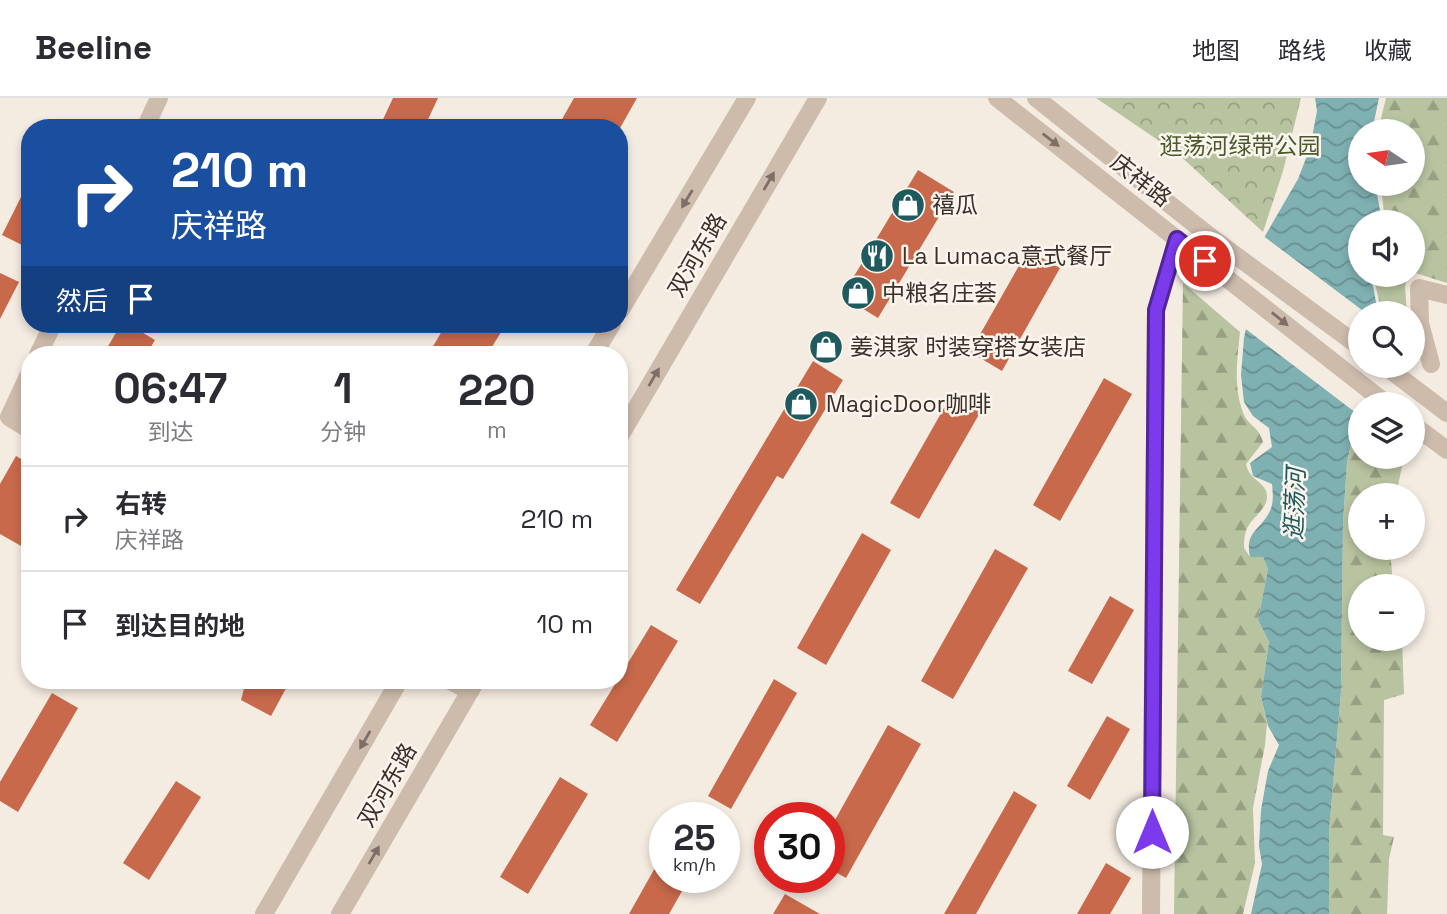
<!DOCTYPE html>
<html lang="zh">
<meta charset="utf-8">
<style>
:root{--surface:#fff;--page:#f2f2f3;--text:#2b2b33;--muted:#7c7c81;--line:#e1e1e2}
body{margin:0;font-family:"Space Grotesk","Noto Sans SC",sans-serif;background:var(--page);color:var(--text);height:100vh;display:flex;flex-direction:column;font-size:26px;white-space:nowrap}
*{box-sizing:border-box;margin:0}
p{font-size:23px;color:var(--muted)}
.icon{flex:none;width:38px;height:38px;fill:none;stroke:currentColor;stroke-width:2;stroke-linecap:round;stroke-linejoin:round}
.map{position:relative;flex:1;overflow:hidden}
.panel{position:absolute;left:21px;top:248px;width:607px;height:343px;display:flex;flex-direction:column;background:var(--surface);border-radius:28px;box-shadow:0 4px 10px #0003}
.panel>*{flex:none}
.hud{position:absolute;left:21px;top:21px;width:607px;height:214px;border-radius:28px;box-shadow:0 4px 10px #0003;background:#1a4fa0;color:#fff;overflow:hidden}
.needle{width:46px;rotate:283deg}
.tools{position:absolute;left:1348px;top:21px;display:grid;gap:14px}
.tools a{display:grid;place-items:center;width:77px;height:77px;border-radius:50%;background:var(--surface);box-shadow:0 4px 10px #0003;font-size:35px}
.speed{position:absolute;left:649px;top:704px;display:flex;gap:14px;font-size:35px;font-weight:700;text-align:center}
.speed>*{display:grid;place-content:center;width:91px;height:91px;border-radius:50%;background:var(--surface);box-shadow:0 4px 10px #0003;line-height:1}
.speed small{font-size:18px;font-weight:400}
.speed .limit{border:10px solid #d22;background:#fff;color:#111}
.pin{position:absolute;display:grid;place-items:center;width:60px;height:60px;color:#fff;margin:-30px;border:4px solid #fff;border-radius:50%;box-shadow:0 2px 7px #0007}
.me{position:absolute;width:77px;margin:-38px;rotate:0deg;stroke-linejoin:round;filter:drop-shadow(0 0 5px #0008)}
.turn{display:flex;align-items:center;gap:24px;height:147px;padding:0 35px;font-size:32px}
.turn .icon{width:91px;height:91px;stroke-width:2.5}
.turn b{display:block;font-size:49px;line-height:60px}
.then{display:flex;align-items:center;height:66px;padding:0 35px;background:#0003;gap:14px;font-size:26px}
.eta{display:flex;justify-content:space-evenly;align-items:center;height:119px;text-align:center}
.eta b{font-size:42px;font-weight:700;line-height:49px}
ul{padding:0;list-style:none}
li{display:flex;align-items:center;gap:21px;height:105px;padding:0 35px;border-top:2px solid var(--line)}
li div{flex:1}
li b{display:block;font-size:26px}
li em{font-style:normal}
header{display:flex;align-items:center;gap:42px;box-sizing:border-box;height:98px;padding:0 35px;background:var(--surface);border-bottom:2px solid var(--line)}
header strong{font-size:33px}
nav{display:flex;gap:38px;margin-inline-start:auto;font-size:24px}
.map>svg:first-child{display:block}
</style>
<header>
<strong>Beeline</strong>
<nav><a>地图</a><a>路线</a><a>收藏</a></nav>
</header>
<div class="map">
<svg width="1447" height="816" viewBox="0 0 1447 816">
<defs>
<pattern id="forest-firs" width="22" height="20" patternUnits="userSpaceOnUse" patternTransform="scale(1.75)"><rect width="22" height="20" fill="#b8c4a0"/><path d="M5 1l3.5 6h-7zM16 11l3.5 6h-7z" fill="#97a083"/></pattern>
<pattern id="park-crowns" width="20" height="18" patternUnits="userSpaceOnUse" patternTransform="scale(1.75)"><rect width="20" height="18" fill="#b8c4a0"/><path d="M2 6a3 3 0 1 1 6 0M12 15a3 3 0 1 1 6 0" fill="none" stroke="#97a083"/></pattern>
<pattern id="water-waves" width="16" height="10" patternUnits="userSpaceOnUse" patternTransform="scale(1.75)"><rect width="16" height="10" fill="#7fb0b2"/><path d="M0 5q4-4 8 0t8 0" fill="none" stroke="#699091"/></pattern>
</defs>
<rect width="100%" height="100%" fill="#f4ebe1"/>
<!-- forest -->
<g fill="url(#forest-firs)">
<polygon points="1386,0 1447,0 1447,185 1412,174 1412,124 1382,124 1384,116 1381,86 1412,86 1412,33 1378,33"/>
<polygon points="1373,177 1408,177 1405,189 1407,215 1382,215"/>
<path d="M 1183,185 L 1240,234 C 1237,262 1233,291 1244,317 C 1249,328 1259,329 1263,344 L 1246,366 C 1249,381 1261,382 1266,393 C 1272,410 1250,419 1246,433 C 1244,438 1244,445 1244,450 L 1250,459 L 1263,459 L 1268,471 L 1258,522 L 1269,544 L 1261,599 L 1267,625 L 1265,647 L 1253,710 L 1255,765 L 1243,816 L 1174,816 Z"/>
<polygon points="1356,328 1360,330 1360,359 1404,359 1396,397 1360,397 1360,450 1390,450 1393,488 1360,488 1360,541 1402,541 1404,596 1384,602 1383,737 1394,739 1389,761 1387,816 1329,816 1329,732 1341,593 1343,425 1347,364"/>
</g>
<!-- park -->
<polygon fill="url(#park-crowns)" points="1096,0 1301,0 1283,73 1263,134 1177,55"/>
<!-- water -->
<path fill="url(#water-waves)" d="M 1315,0 L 1379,0 L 1372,33 L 1360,33 L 1360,86 L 1375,86 L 1381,117 L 1379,124 L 1360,124 L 1360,177 L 1371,177 L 1378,215 L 1360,215 L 1360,308 L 1347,364 L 1343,425 L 1341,593 L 1329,733 L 1329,816 L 1251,816 L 1262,766 L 1259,748 L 1261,712 L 1268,673 L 1279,647 L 1268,628 L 1261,599 L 1269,544 L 1258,522 L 1268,471 L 1263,459 L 1250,459 C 1245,434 1258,434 1269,415 C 1274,406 1273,395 1272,386 L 1253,378 L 1250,365 L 1272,349 L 1269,330 L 1253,318 L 1244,304 L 1241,277 L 1244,240 L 1265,138 L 1298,81 L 1310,50 L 1317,13 Z"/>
<!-- pier -->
<polygon fill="#f4ebe1" points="1262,137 1366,215 1360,215 1360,268 1372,268 1364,306 1360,306 1360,318 1243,229"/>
<!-- building -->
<g fill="#c8694b">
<polygon points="393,0 438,0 424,30 379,30"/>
<polygon points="574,0 637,0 620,30 557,30"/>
<polygon points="918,72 954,94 878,220 842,198"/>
<polygon points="30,81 30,151 2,137"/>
<polygon points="1028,152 1060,170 1002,273 970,254"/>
<polygon points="0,175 19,184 0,221"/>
<polygon points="121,226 128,226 155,242 146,257 103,257"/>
<polygon points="446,226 506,226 487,257 428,257"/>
<polygon points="813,263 843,282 783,381 777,378 700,506 676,492"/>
<polygon points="1104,280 1132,296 1060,423 1033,407"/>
<polygon points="952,296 981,313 919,421 890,405"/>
<polygon points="16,358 30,366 30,453 0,436 0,386"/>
<polygon points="862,435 891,452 826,567 797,550"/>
<polygon points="995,451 1028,470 953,601 921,583"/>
<polygon points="1110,498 1134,512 1092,586 1068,573"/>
<polygon points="651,527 678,543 617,644 590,627 617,583 620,583 620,578"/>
<polygon points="774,581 797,595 731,711 708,698"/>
<polygon points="246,583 290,583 271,618 241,602"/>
<polygon points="52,595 78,610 18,714 0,703 0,684"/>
<polygon points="1107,618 1130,631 1090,702 1067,688"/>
<polygon points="888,627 921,646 846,780 830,771 830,731"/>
<polygon points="560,679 588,696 528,796 500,779"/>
<polygon points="176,683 201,699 149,782 123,765"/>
<polygon points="1014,693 1037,707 976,816 944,816"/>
<polygon points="665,752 665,779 690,779 669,816 629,816"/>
<polygon points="1106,765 1131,780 1110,816 1077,816"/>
<polygon points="785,796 820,816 773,816"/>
</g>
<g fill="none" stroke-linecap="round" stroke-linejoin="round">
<!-- minor -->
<g stroke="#cdbbac" stroke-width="18">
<polyline points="997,0 1387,306"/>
<polyline points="1036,0 1212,140 1360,249"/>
<polyline points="145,30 159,0"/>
<polyline points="620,213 747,0"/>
<polyline points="38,257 53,226"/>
<polyline points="593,257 612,226"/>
<polyline points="1431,266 1420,225 1419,190 1447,197"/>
<polyline points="1385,268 1447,315"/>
<polyline points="30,274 9,319 30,332"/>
<polyline points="1412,326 1447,352"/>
<polyline points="620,338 818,0"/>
<polyline points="450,583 470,593"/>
<polyline points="264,816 399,583"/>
<polyline points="340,816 476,583"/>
<polyline points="1151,816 1156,213 1177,141"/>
</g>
</g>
<!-- one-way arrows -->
<defs><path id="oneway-solid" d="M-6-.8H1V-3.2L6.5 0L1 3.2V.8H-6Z" transform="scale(1.75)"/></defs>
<g fill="#7d6f65">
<use href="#oneway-solid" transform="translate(1051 42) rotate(38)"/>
<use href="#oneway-solid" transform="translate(769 83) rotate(-60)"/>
<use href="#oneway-solid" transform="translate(687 101) rotate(121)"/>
<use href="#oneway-solid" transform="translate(1280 221) rotate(39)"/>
<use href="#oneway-solid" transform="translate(654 279) rotate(-60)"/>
<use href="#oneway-solid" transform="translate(365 642) rotate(120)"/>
<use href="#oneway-solid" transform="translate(374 757) rotate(-60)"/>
</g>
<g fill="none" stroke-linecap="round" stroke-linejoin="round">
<!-- route casing -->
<g stroke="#51269a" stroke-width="18">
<polyline id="route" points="1152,734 1156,212 1177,141 1205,163"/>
</g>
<!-- route -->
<use href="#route" stroke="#7c3aed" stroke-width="12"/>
</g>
<!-- icons -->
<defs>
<g id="shop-disc" transform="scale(1.75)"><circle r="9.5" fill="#1f5a5e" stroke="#fbf5ee"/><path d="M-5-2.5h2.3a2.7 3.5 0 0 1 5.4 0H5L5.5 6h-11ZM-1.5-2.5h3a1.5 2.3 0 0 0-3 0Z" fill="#fff"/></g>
<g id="restaurant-disc" transform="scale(1.75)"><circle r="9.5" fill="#1f5a5e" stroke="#fbf5ee"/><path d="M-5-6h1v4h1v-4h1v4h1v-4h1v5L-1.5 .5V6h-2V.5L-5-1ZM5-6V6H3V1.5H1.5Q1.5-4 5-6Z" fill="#fff"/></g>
</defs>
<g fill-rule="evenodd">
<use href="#shop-disc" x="908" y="107"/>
<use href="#restaurant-disc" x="877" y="158"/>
<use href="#shop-disc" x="858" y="195"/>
<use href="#shop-disc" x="826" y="249"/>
<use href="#shop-disc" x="801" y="306"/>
</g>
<g text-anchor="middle" stroke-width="5" stroke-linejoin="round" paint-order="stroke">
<!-- park labels -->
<g font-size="23" fill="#4a5a2e" stroke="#fbf5ee">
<text x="1240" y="56">逛荡河绿带公园</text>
</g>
<!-- street labels -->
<g font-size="23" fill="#3b302b" stroke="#fbf5ee">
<text transform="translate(1141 82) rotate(38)" y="8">庆祥路</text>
<text transform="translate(697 157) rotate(-60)" y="8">双河东路</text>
<text transform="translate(387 687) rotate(-60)" y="8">双河东路</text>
</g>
<!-- poi labels -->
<g font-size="23" fill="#3b302b" stroke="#fbf5ee" text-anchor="start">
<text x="932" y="115">禧瓜</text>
<text x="902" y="166">La Lumaca意式餐厅</text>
<text x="882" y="203">中粮名庄荟</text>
<text x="850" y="257">姜淇家 时装穿搭女装店</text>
<text x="826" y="314">MagicDoor咖啡</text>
</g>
<!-- water labels -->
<g font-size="24" font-style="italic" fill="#1f5a5e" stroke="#fbf5ee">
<text transform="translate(1295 406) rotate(-88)" y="8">逛荡河</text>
</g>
</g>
</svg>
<div class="tools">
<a><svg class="needle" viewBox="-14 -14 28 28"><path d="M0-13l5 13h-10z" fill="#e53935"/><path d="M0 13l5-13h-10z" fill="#7c7c81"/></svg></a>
<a><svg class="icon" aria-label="sound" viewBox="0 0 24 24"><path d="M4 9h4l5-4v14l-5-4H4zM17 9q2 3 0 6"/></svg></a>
<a><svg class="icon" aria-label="search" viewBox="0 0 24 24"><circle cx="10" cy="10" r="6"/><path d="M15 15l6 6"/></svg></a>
<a><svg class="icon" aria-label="layers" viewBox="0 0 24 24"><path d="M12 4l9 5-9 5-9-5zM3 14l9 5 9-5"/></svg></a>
<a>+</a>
<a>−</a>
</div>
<div class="speed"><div>25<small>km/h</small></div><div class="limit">30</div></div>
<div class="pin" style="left:1205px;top:163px;background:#d93025"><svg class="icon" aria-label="arrive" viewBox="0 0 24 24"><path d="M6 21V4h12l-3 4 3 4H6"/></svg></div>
<svg class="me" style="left:1152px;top:734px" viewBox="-20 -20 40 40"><circle r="19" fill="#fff"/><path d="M0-13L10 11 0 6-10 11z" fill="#7c3aed"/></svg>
<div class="hud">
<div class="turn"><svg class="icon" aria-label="right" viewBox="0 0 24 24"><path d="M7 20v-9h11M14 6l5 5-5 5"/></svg><div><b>210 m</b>庆祥路</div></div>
<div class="then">然后<svg class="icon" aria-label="arrive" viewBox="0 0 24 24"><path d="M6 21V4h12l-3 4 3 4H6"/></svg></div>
</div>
<section class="panel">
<div class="eta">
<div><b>06:47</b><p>到达</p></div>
<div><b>1</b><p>分钟</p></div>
<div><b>220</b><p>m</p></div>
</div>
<ul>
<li><svg class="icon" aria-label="right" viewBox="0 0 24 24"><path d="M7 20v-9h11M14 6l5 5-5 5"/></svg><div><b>右转</b><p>庆祥路</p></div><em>210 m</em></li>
<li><svg class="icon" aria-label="arrive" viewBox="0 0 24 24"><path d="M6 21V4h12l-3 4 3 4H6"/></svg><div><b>到达目的地</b></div><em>10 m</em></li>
</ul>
</section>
</div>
